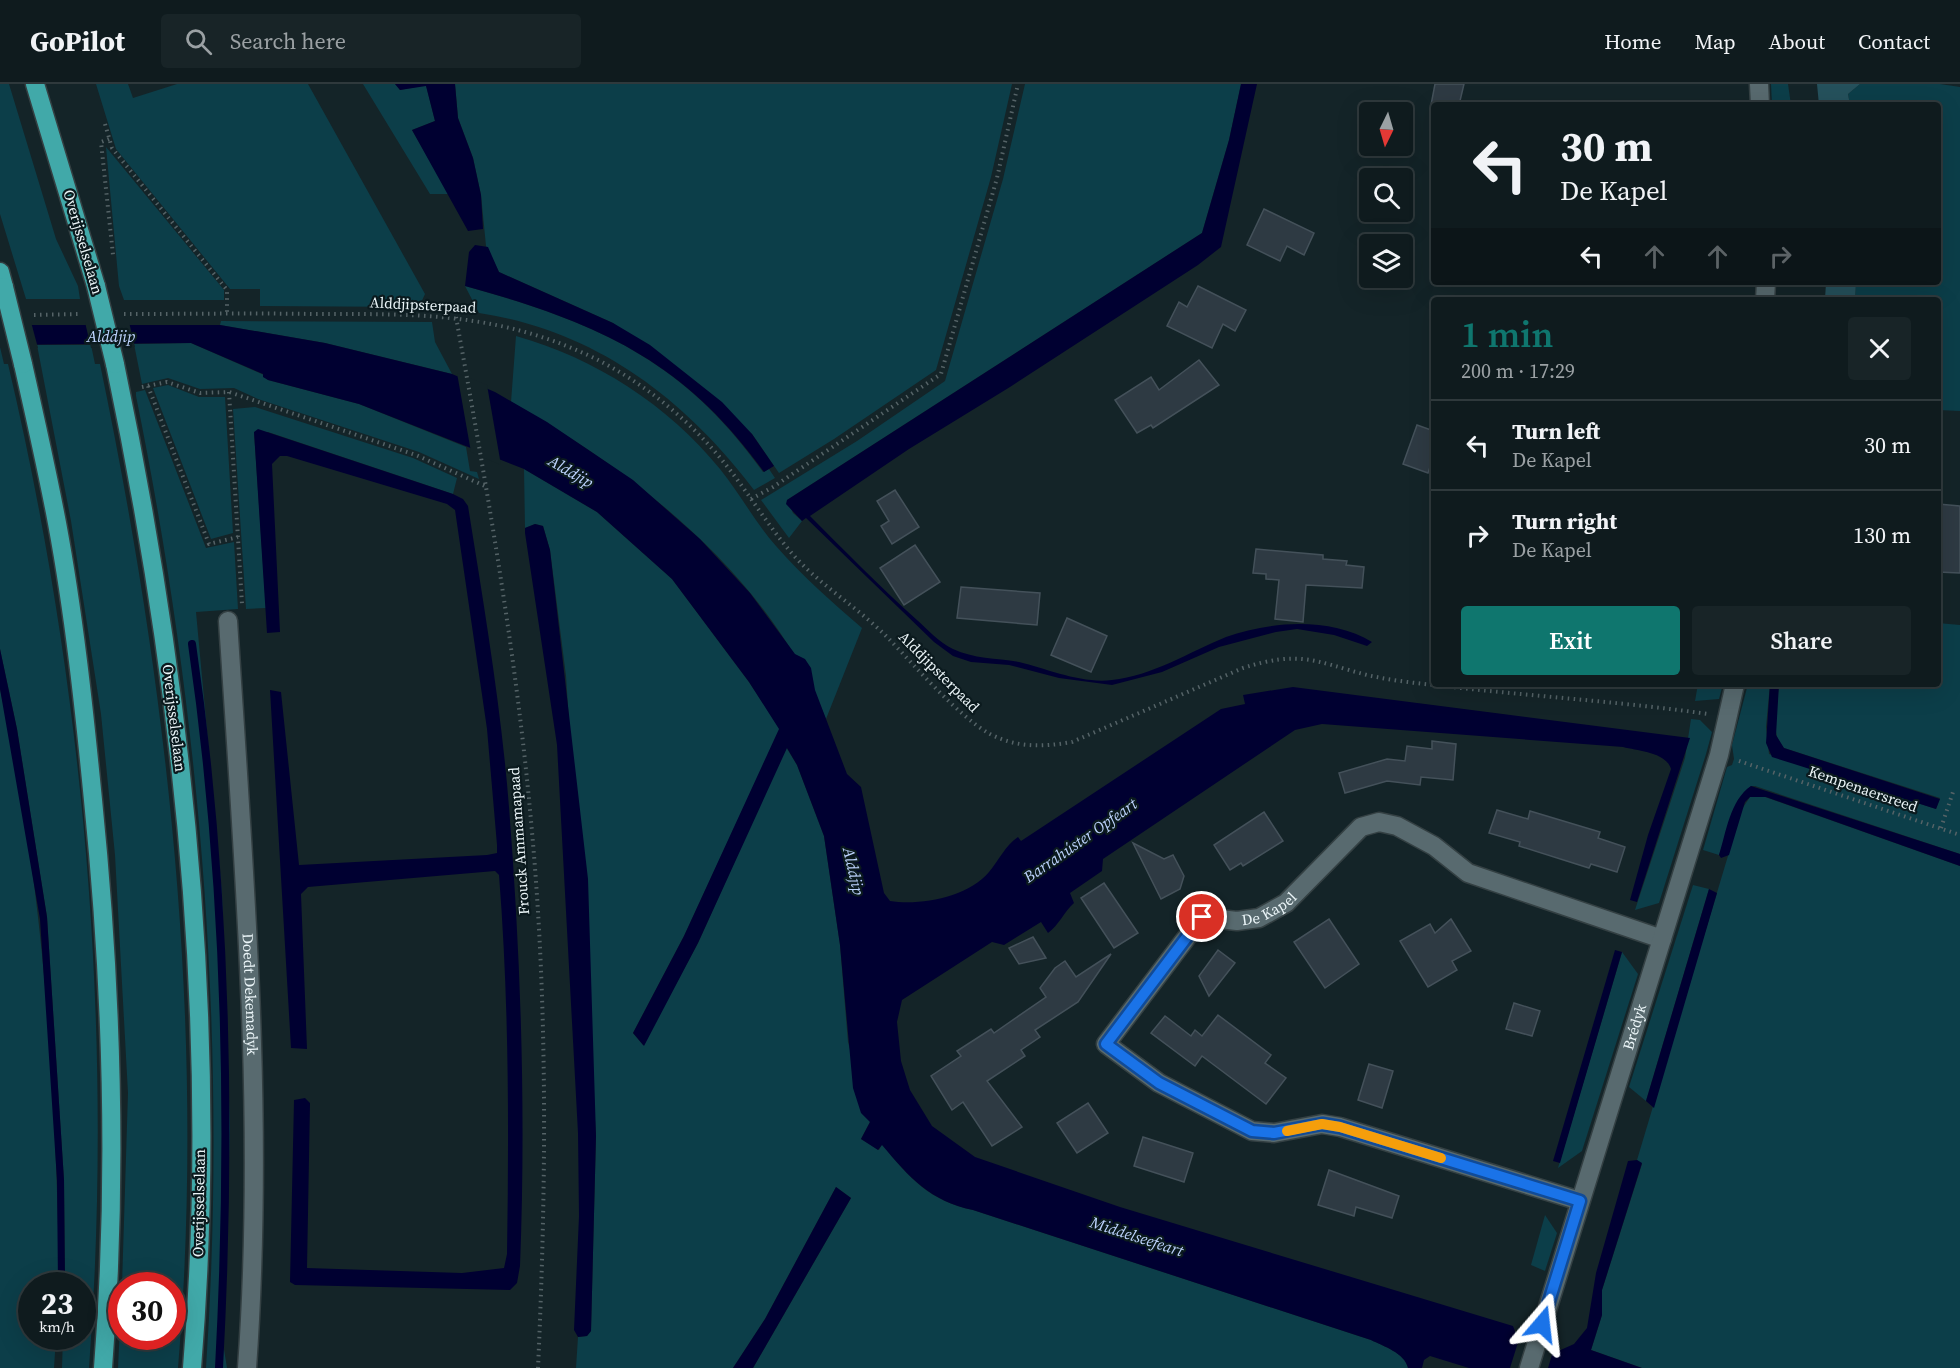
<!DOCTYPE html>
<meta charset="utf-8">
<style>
:root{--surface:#0f1b1e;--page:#182427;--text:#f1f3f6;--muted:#9ba1a4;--line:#2f393c;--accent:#0f766e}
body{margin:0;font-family:"Source Serif 4",serif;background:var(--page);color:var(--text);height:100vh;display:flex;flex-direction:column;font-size:22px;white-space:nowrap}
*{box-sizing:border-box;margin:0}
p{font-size:20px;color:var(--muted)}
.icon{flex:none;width:33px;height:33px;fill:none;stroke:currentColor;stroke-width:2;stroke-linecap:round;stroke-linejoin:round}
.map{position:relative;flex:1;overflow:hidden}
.details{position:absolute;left:1431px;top:213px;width:510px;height:390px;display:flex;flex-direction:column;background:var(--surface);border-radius:6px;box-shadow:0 6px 24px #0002,0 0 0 2px var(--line)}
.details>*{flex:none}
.banner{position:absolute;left:1431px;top:18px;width:510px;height:183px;border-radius:6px;box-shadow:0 6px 24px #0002,0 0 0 2px var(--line);background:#0f1b1e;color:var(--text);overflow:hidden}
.needle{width:39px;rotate:185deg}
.fabs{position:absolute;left:1359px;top:18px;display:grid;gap:12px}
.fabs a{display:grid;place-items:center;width:54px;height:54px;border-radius:6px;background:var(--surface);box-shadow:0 6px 24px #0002,0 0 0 2px var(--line);font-size:30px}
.speed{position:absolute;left:18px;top:1188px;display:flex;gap:12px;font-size:30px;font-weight:700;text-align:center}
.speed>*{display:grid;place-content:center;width:78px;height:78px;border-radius:50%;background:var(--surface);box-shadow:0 6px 24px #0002,0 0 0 2px var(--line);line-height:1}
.speed small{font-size:15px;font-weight:400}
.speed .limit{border:9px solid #d22;background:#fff;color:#111}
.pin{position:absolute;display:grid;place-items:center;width:51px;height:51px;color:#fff;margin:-26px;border:3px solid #fff;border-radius:50%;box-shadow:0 2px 6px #0007}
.me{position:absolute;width:66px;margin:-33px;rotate:17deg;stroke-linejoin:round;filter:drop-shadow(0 0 4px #0008)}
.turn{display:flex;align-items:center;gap:21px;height:126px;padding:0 30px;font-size:27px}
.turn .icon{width:78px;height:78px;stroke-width:2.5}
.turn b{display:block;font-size:42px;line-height:51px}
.lanes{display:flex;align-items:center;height:57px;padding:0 30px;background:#0003;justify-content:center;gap:30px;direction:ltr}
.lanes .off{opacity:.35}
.round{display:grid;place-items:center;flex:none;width:63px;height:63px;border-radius:6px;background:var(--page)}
.headline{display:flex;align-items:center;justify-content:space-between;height:102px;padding:0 30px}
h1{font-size:36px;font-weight:600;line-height:45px;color:var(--accent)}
.button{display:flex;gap:12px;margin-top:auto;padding:12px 30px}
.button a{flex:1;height:69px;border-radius:6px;background:var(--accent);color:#fff;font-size:24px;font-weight:600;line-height:69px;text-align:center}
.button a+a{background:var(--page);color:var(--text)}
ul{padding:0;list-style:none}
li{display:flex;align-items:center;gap:18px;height:90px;padding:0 30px;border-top:2px solid var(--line)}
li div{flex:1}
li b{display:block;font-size:22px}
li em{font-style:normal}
header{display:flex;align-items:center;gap:36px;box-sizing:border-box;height:84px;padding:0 30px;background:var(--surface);border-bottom:2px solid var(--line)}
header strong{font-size:28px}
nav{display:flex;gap:33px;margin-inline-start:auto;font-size:21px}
.search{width:420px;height:54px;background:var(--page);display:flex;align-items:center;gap:15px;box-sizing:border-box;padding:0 21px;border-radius:6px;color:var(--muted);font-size:22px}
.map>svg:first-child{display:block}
</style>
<header>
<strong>GoPilot</strong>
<div class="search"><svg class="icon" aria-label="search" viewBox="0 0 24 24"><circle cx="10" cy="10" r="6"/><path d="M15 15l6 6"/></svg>Search here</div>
<nav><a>Home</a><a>Map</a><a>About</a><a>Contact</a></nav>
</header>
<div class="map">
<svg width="1960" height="1284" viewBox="0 0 1960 1284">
<rect width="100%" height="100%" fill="#142428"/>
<!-- green -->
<g fill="#0c3e49">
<polygon points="0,0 9,0 56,155 78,202 80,215 26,215 0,130"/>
<polygon points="96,0 128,0 133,14 177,0 308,0 425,210 419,223 260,222 260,205 230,205 116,65"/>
<polygon points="363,0 395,0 400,6 426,1 435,37 412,46 449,110 430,110"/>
<polygon points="455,0 1012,0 991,93 936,286 834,355 779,389 752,350 613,239 499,188 486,162 481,111 473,74 458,34"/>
<polygon points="1025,0 1241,0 1229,56 1202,149 787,416 793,429 802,437 789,454 761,416 857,357 945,297 1003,95"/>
<polygon points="1771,0 1788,0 1791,21 1772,21"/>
<polygon points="1860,0 1940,0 1960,3 1960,327 1938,326 1938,216 1855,216 1856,198 1938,198 1938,21 1850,21 1848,10"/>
<polygon points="106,63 224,206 224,216 124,216 119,202"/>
<path d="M 465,202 C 595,238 683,275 763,388 L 769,385 L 775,394 L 754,406 C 684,314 596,247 479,229 Z"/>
<polygon points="221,237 432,238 435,258 452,290 325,259 220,241"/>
<path d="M 516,252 C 595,274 668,321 720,385 C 740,410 755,438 776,462 C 802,492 832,518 862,544 L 826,635 C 770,493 639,391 511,318 Z"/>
<polygon points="191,259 264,291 268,296 359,320 466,363 470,387 477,388 479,395 419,368 258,315 234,304 200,305 168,294 142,300 134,260"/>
<path d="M 37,261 L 91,261 L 95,280 L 100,280 C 169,610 206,947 178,1284 L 118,1284 L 121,1220 L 122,1252 L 172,1252 L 172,1202 L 122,1201 L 128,1009 L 115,771 L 101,630 L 71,437 Z"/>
<path d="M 0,263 L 4,280 L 8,280 C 85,606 114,949 89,1284 L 62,1284 L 63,1253 L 82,1252 L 82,1202 L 65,1201 L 64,1096 L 47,833 L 17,645 L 0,565 Z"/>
<polygon points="168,301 199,313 225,313 233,449 211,455 153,304"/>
<path d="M 145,306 L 206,464 L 234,458 L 238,525 L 196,528 L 222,809 L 230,1045 L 223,1259 L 227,1284 L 206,1284 C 228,958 201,631 136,312 L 136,308 Z"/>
<polygon points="255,323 413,374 457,394 453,410 268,348 254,348 266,524 246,525 233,325"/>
<path d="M 524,385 L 597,428 L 672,495 L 749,598 L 780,645 L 684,852 L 633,949 L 643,961 L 698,859 L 786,663 L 797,681 L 824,752 L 840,861 L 848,958 L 870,1038 L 861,1055 L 879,1066 L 882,1060 C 909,1094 930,1117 973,1126 L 1371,1256 C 1383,1262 1405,1269 1408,1284 L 753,1284 L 851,1114 L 836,1103 L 765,1235 L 733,1284 L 576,1284 L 578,1253 L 587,1252 L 591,1247 L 596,1052 L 566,592 L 550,466 L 543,442 L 535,440 L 525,444 Z"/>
<path d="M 1938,539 L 1960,541 L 1960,770 L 1755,702 L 1751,702 L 1738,716 L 1719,771 L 1703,766 L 1727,683 L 1732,681 L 1734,675 L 1732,661 L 1748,600 L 1770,600 L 1766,643 L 1769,670 L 1936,725 L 1940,714 L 1784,664 C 1769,652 1778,617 1779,600 L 1938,600 Z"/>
<polygon points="1698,600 1710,604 1711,600 1723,600 1719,615 1695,617"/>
<path d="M 0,605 C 43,795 55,988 59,1182 L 58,1201 L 32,1202 L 32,1252 L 56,1253 L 54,1284 L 0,1284 Z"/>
<polygon points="1691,635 1700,636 1712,648 1706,670 1659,819 1635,826 1685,674"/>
<polygon points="1750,713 1765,713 1960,782 1960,1284 1642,1284 1591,1266 1602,1231 1602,1206 1642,1080 1637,1076 1742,725"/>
<polygon points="1693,801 1709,805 1646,1017 1629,1003"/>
<polygon points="1622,868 1638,890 1582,1067 1558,1084"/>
<polygon points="1545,1131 1557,1149 1545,1187 1531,1181"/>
</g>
<!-- forest -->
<g fill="#25515c">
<polygon points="1817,0 1860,0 1848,10 1850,21 1819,21"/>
<polygon points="1826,198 1856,198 1855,216 1825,216"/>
</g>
<!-- water -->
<g fill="#000031">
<polygon points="395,0 455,0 458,34 473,74 481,111 483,145 468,147 412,46 435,37 426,2 400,6"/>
<path d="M 1241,0 L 1257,0 L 1221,163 L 1198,181 L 1010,303 L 909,365 L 810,432 C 845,467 880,503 917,536 C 928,546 939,558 953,565 C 974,575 997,574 1019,578 C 1048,585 1082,600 1112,596 C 1152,592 1189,568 1226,553 C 1270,537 1331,533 1372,558 L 1367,562 L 1334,551 L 1297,545 L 1276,548 L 1219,563 L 1162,588 L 1112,601 L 1059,594 L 1009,581 L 971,578 L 953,572 L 934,558 L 806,434 L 802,437 L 786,420 L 787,416 L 1202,149 L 1229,56 Z"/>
<path d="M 475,161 L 488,163 L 499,188 L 613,239 L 650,261 L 722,318 L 752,350 L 774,382 L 764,388 C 683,275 595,238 465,202 L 469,168 Z"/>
<path d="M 0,241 L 220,241 L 325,259 L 452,290 L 495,308 L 547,338 L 633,396 L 700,455 L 750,509 L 795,570 L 805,575 L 811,584 L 815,606 L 847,690 L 861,703 L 884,809 L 890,817 C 920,822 968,813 989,788 C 999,776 1005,762 1018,753 L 1021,757 L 1221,625 L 1245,620 L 1243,611 L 1293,603 L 1690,654 L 1637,818 L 1630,816 L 1648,751 L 1671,685 C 1666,668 1638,667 1623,663 L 1322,640 L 1295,646 L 1103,775 L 1102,787 L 1070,809 L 1074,819 C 1064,828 1059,841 1048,849 L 1041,838 L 1004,861 L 992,858 L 902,916 L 897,938 L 901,977 L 910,1006 L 932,1042 L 975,1073 L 1120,1123 L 1513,1242 L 1518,1255 L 1556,1268 L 1574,1260 L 1587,1244 L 1596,1189 L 1628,1077 L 1637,1076 L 1642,1079 L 1602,1206 L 1602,1231 L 1591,1266 L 1642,1284 L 1469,1284 L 1430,1272 L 1424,1276 L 1422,1284 L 1408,1284 C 1405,1269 1383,1262 1371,1256 L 973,1126 C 930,1117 910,1094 882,1061 L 878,1066 L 861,1055 L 870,1038 L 861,1029 L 853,1004 L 840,861 L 824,752 L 797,681 L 787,664 L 698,859 L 644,962 L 633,949 L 684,852 L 779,645 L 749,598 L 672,495 L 597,428 L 524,385 L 359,320 L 268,296 L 263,293 L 263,290 L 191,259 L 0,261 Z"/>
<path d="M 258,345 L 453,410 L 463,415 L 468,422 C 484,522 501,622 509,723 C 521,876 526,1029 520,1182 L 517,1199 L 510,1206 L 295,1201 L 290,1198 L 294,1016 L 305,1014 L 310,1019 L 307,1184 L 462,1189 L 504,1184 L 507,1170 C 509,1043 509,918 499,791 L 495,787 L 308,803 L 301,810 L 307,965 L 291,964 L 270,606 L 281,608 L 299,781 L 487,771 L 497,769 L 497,761 L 487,645 L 455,426 L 447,420 L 287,372 L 280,372 L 272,380 L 280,548 L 267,549 L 254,348 Z"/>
<polygon points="535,440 543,442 550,466 588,795 596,1052 591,1247 587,1252 578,1253 574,1246 579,1132 578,1049 557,661 525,449 525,444"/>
<polygon points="0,565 17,645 47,833 64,1096 65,1201 58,1201 57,1096 40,835 0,605"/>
<polygon points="1770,600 1779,600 1776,651 1784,664 1940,715 1936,725 1772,673 1766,659"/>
<path d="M 1751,702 L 1960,770 L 1960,782 L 1766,713 L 1750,713 L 1745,718 L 1729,771 L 1721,774 L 1719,771 C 1726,749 1730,716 1751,702 Z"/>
<polygon points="1709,805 1717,809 1654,1024 1646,1017"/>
<polygon points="1615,866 1622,868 1560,1079 1553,1077"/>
<polygon points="836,1103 851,1114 753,1284 733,1284 765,1235"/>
</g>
<!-- pier -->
<g fill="#142428">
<polygon points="0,238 31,238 38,264 0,264"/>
<polygon points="85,238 129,238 135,263 91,264"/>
<polygon points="457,289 487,301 501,381 471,368"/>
<polygon points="1520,1252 1554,1264 1548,1284 1510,1284"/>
</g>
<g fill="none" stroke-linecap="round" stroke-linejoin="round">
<!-- stream -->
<path stroke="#000031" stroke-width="8" d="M 192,560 C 227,800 232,1042 219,1284"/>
</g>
<!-- building -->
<g fill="#2e3a43" stroke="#44515a" stroke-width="1.5">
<polygon points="1435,0 1464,0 1459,21 1431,21"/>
<polygon points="1264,125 1314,149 1304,171 1287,162 1280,177 1247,161"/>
<polygon points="1198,202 1246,226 1235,247 1223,240 1212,264 1167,242 1179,218 1187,223"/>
<polygon points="1199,276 1219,301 1153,344 1151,341 1137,349 1115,316 1151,293 1159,306"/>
<polygon points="1417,341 1434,347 1434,371 1428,389 1403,380"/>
<polygon points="895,406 919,443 892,460 881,442 889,437 877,417"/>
<polygon points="1938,420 1960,422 1960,489 1938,488"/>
<polygon points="915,461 940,498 904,521 880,484"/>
<polygon points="1256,465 1323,471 1323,475 1347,477 1346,481 1364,483 1362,504 1306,501 1303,538 1275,535 1279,496 1266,495 1266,490 1253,489"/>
<polygon points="961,503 1040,509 1037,541 957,534"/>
<polygon points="1067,534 1107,552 1091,588 1051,571"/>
<polygon points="1432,657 1456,660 1453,696 1421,693 1420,701 1387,697 1345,709 1339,689 1387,675 1405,677 1407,662 1432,665"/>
<polygon points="1497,726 1528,735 1530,727 1600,748 1598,754 1625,763 1617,788 1591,780 1589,784 1519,762 1520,758 1489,749"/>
<polygon points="1264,728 1283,757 1243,782 1241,779 1230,786 1214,761"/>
<polygon points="1133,759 1164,775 1173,771 1184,792 1180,805 1161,815"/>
<polygon points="1104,799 1138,849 1114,864 1081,814"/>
<polygon points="1329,835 1359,880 1325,904 1294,858"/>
<polygon points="1451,835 1471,867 1452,877 1457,886 1428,903 1400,857 1430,840 1435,849"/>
<polygon points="1033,853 1046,874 1019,880 1009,864"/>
<polygon points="1218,866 1235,879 1209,912 1199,892"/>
<polygon points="1111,870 1078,918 1035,946 1040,953 1021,966 1025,972 987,997 1022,1043 992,1062 963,1018 952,1026 931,992 961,972 957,967 991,945 994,949 1046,913 1040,904 1055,884 1065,877 1076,893"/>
<polygon points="1514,919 1540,927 1532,952 1506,945"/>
<polygon points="1218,931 1271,971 1265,979 1286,994 1266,1020 1202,972 1195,982 1151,949 1165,932 1191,952 1195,946 1202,952"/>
<polygon points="1369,980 1393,987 1382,1024 1358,1016"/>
<polygon points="1088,1019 1108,1049 1077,1069 1057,1039"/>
<polygon points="1143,1053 1193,1069 1184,1098 1134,1082"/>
<polygon points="1329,1086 1399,1112 1392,1134 1356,1123 1354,1132 1318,1121"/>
</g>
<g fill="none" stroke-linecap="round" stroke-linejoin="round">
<!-- street casing -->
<g stroke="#344043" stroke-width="21">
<g id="street">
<polyline points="1759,0 1760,21"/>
<polyline points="1765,216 1766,198"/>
<path id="s1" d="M 228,537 C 244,786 265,1034 247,1284"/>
<path id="s2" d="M 1580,1117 L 1340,1043 L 1322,1040 L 1274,1049 L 1252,1047 L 1159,999 L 1106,960 L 1202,833 L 1237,837 L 1259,834 L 1286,819 L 1361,743 L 1379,738 L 1397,742 L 1434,762 L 1468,789 L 1662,855"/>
<path id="s3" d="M 1529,1284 L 1719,671 L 1735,600"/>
</g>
</g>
<!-- primary casing -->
<g stroke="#344043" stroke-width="21">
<g id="primary">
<polyline points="35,0 96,202"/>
<polyline points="0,188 4,203"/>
<path d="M 23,280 C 35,333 47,386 57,439 C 74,530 84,624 93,716 C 112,904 118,1095 103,1284"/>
<path d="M 115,280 C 184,609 220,948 192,1284"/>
</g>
</g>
<!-- path -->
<g stroke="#556367" stroke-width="4" stroke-dasharray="1.5 4.5" stroke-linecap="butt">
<polyline points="105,40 112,64 227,206 227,229"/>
<polyline points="109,55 101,58 113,171"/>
<path d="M 124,230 C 187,230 250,229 314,230 C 417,230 496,228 592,273 C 643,298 690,336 726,381 C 750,411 770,445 796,474 C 824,504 860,525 889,555 C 915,582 959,633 990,650 C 1017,664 1043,663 1072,658 L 1243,584 C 1300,566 1314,577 1367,591 C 1389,596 1413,599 1435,601 C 1526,612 1617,617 1708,630"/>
<polyline points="34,231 80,230"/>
<path d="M 456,233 C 487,404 517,574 532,748 C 548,926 546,1106 538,1284"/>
<polyline points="148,302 209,460 238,453"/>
<polyline points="142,303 167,298 200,309 229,308 416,371 487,403"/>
<polyline points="229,308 242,520"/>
<polyline points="751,415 773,403 941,290 997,94 1018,0"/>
<polyline points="1739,677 1960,751"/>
<polyline points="1941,744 1953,708"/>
</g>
<!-- street -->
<use href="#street" stroke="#586a6f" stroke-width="18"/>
<!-- primary -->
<use href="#primary" stroke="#41a9a9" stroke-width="18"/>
<!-- primary-bridge casing -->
<g stroke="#344043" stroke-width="21" stroke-linecap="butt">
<g id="primary-bridge">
<polyline points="96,202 115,280"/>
<polyline points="4,203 23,280"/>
</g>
</g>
<!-- primary-bridge -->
<use href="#primary-bridge" stroke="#41a9a9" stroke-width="18"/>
</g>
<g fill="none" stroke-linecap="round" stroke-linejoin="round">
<!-- route casing -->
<g stroke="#114b97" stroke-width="15">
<polyline id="route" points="1202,833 1106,960 1159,999 1252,1047 1274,1049 1322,1040 1340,1043 1580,1117 1542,1240"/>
</g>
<!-- route -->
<use href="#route" stroke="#1a73e8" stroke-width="10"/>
<!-- slow -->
<polyline stroke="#f59e0b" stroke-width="10" points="1287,1047 1322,1040 1340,1043 1441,1074"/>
</g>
<g text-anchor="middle" stroke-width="4.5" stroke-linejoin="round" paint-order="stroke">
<!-- street labels -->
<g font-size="15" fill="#ebf5f8" stroke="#0b1a1e">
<text transform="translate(83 158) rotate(74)" y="5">Overijsselselaan</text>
<text transform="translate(423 221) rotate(3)" y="5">Alddjipsterpaad</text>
<text transform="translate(939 588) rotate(45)" y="5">Alddjipsterpaad</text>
<text transform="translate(174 634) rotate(83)" y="5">Overijsselselaan</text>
<text transform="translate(1863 705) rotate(19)" y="5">Kempenaersreed</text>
<text transform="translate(519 757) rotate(-94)" y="5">Frouck Ammamapaad</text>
<text dy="5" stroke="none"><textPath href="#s2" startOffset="740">De Kapel</textPath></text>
<text dy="5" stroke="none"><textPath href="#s1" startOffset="374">Doedt Dekemadyk</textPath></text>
<text dy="5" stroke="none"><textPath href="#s3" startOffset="357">Brédyk</textPath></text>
<text transform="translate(199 1119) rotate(-89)" y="5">Overijsselselaan</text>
</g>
<!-- water labels -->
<g font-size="16" font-style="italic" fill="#bdd3fd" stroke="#0b1a1e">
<text x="111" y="258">Alddjip</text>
<text transform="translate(571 387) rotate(30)" y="6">Alddjip</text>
<text transform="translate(1080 756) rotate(-35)" y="6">Barrahúster Opfeart</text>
<text transform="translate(854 787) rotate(77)" y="6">Alddjip</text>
<text transform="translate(1137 1152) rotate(18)" y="6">Middelseefeart</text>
</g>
</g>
</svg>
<div class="fabs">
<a><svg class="needle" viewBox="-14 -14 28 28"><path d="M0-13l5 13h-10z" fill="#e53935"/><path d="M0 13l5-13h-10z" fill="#9ba1a4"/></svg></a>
<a><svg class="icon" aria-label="search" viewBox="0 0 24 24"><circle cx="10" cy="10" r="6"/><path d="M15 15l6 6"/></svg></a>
<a><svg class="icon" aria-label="layers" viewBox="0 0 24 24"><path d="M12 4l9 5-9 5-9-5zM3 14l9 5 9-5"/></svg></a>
</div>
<div class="speed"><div>23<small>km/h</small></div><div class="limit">30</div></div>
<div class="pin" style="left:1202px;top:833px;background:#d93025"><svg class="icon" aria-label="arrive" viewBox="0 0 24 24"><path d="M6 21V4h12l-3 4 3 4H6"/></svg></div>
<svg class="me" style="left:1542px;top:1240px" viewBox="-20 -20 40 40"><path d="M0-17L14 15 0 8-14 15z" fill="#1a73e8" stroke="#fff" stroke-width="4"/></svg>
<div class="banner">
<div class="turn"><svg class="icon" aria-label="left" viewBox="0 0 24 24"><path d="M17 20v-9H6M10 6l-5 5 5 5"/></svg><div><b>30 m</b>De Kapel</div></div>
<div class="lanes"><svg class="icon" aria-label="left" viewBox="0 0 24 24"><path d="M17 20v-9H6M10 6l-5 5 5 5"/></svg><svg class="icon off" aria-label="ahead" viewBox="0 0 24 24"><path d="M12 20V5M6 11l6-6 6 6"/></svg><svg class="icon off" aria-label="ahead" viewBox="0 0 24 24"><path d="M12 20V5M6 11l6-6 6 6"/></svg><svg class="icon off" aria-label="right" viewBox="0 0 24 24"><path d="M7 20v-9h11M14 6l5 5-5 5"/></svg></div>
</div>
<section class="details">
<div class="headline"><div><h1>1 min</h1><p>200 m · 17:29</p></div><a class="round"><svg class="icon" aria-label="close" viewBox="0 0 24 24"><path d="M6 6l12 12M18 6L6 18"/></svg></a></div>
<ul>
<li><svg class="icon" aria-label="left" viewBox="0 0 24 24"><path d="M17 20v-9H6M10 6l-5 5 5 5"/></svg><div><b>Turn left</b><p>De Kapel</p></div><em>30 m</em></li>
<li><svg class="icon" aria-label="right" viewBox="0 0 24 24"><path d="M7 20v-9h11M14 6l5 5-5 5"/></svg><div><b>Turn right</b><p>De Kapel</p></div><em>130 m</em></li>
</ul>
<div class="button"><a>Exit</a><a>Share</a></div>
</section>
</div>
